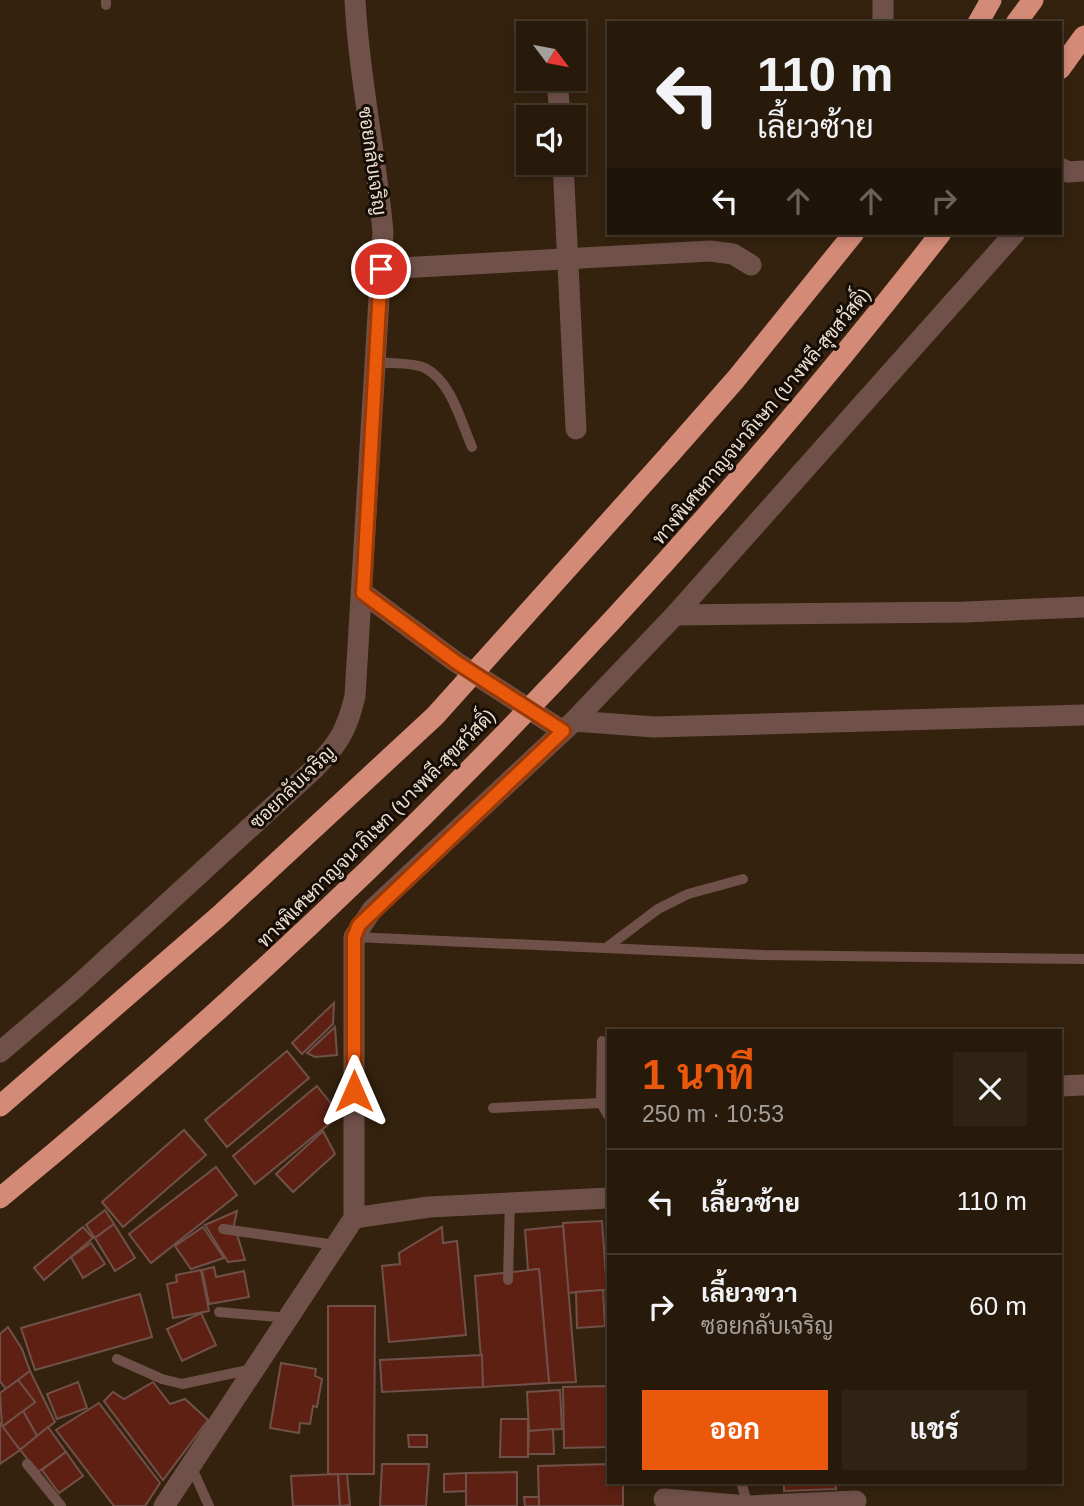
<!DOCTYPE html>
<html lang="th">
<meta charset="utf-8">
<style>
:root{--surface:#271a0a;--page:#2f2313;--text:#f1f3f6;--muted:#a4a19c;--line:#43382b;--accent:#ea580c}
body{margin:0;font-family:Helvetica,Sarabun,sans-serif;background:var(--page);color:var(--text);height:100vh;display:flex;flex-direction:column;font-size:26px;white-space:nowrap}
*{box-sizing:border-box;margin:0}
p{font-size:23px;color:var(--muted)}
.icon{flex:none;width:38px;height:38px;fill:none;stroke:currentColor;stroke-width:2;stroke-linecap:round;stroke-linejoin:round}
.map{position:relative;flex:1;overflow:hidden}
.sheet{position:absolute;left:607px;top:1029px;width:455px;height:455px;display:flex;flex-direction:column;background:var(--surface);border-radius:0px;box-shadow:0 4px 10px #0003,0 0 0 2px var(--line)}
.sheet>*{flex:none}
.guide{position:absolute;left:607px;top:21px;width:455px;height:214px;border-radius:0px;box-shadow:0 4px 10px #0003,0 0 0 2px var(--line);background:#271a0a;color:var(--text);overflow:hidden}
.needle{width:46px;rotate:122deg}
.tools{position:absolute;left:516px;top:21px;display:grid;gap:14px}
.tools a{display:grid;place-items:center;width:70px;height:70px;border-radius:0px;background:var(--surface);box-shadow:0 4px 10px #0003,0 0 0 2px var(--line);font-size:35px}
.pin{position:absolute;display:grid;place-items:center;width:60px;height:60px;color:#fff;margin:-30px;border:4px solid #fff;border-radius:50%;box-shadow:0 2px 7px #0007}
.me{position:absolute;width:77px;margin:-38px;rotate:0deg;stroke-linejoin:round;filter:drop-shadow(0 0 5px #0008)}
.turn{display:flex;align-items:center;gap:24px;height:147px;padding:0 35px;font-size:32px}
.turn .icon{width:91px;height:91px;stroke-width:2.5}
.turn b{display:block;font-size:49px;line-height:60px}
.lanes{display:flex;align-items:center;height:66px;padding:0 35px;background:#0003;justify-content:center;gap:35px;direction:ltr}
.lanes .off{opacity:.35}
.round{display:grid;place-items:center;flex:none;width:74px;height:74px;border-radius:0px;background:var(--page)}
.headline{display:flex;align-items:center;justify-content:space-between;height:119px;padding:0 35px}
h1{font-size:42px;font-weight:700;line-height:52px;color:var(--accent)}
.primary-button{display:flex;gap:14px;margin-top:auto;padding:14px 35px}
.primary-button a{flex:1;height:80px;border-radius:0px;background:var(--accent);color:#fff;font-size:28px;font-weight:700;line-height:80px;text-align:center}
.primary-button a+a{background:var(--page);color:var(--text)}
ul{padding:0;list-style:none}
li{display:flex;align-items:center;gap:21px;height:105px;padding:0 35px;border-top:2px solid var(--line)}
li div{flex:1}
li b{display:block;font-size:26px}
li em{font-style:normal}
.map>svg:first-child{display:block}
</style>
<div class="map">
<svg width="1084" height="1506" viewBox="0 0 1084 1506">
<rect width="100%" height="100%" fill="#34220e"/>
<!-- building -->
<g fill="#5e2013" stroke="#70514a" stroke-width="2">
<polygon points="334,1003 333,1024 302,1054 292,1043"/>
<polygon points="335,1027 337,1055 315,1057 307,1053"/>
<polygon points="287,1051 309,1078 227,1147 205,1120"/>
<polygon points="317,1086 340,1115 255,1184 233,1156"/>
<polygon points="184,1130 206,1155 123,1227 102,1202"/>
<polygon points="323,1131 335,1154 293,1192 276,1174"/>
<polygon points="216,1167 237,1195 151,1263 129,1234"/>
<polygon points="105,1210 114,1224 95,1238 86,1225"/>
<polygon points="237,1211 234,1225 245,1260 228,1262 205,1225"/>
<polygon points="602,1221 607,1290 568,1293 563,1223"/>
<polygon points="114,1224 135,1258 115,1271 95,1238"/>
<polygon points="563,1226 576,1382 549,1383 539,1269 528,1270 525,1230"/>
<polygon points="83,1227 93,1238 44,1280 34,1268"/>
<polygon points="203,1227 224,1258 191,1269 175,1246"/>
<polygon points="442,1227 443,1243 457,1241 466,1335 389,1342 382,1266 400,1264 399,1253"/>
<polygon points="91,1243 105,1264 83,1278 71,1257"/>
<polygon points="214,1267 216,1277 244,1271 249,1297 209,1304 202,1270"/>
<polygon points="539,1269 549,1383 483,1387 475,1276"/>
<polygon points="201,1270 209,1311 173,1318 167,1284 177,1282 176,1275"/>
<polygon points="603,1290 605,1326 577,1328 576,1292"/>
<polygon points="140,1294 152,1337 35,1370 21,1328"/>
<polygon points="328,1306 375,1306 374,1474 328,1474"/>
<polygon points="201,1313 216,1345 182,1361 167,1329"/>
<polygon points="8,1327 22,1349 30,1371 6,1389 0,1381 0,1334"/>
<polygon points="482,1355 483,1387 382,1392 380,1360"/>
<polygon points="281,1363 316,1369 315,1376 322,1379 317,1407 313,1406 310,1424 300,1423 299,1433 270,1428"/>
<polygon points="30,1371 55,1422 37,1436 23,1411 35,1402 18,1380"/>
<polygon points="18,1380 35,1402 2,1427 0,1393"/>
<polygon points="78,1382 87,1408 57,1419 47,1394"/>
<polygon points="153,1382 170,1404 185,1399 208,1420 163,1480 104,1401 113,1392 124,1399"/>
<polygon points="609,1386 609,1447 564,1448 563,1387"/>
<polygon points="560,1390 562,1429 529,1431 527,1392"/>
<polygon points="99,1403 160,1483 145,1506 114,1506 56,1430"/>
<polygon points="23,1411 37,1436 20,1450 2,1427"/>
<polygon points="501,1419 528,1419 528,1457 500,1457"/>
<polygon points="0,1423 20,1450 0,1464"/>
<polygon points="48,1427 66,1452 38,1472 20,1450"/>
<polygon points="553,1429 554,1454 528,1454 529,1431"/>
<polygon points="408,1435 427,1435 427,1447 409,1447"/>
<polygon points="66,1452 83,1476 59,1493 42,1470"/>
<polygon points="382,1464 429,1464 426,1506 380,1506"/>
<polygon points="609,1464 609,1482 623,1482 623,1506 539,1506 538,1466"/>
<polygon points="517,1472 517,1506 466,1506 466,1473"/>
<polygon points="466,1473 466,1491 444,1492 444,1474"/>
<polygon points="338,1474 340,1506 293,1506 291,1476"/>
<polygon points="338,1474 347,1474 350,1505 340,1506"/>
<polygon points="784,1482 835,1482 836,1489 784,1491"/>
<polygon points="524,1497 539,1497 539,1506 525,1506"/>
</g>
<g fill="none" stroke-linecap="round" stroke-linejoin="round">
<!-- lane -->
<g stroke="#6f5149" stroke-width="10">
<polyline points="106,5 106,0"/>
<path d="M 376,362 C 390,364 412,362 425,368 C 451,381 461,422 472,447"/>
<polyline points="354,937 762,955 1084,959"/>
<polyline points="606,948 658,909 688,894 743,879"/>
<polyline points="602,1041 601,1103 609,1117"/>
<polyline points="493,1108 601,1103"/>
<polyline points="223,1229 336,1245"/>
<polyline points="508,1280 510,1201"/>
<polyline points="219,1312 289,1318"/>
<polyline points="117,1359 162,1379 182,1384 253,1369"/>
<polyline points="27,1464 61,1506"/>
<polyline points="191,1466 209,1506"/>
<polyline points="741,1482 748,1506"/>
</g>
<!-- street -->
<g stroke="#6f5149" stroke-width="21">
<polyline points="883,0 883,23"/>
<polyline points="557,79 560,117"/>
<polyline points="563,163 576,429"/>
<polyline points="1060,168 1068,172 1084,171"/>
<polyline points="381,269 710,251 733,254 751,265"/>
<polyline points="363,593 456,662 563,731"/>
<polyline points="675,615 965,612 1084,607"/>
<polyline points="574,721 654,727 1084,715"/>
<path d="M 0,1052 L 74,989 L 315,768 C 339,743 347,730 355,696 L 383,232 C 376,154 359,78 355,0"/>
<polyline points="1060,1086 1084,1085"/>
<polyline points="609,1198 429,1207 354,1218 354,937 372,910 574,721 675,615 1015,233"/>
<polyline points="664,1499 748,1506 856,1501"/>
<polyline points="164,1506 354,1218"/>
</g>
<!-- highway -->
<g stroke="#d38a77" stroke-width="21">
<polyline points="978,23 991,0"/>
<polyline points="1016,23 1033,0"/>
<polyline points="1060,69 1084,36"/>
<polyline points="670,454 736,379 854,233"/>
</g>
<!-- highway-bridge -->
<g stroke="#d38a77" stroke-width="21">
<polyline points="0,1106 219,916 435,716 670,454"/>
<path d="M 0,1198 C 348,912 664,588 941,233"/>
</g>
</g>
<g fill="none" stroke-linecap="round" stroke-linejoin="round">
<!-- route casing -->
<g stroke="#983908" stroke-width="18">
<polyline id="route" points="354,1091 354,937 359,925 563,731 456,662 363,593 381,269"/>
</g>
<!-- route -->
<use href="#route" stroke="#ea580c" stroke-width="12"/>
</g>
<g text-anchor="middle" stroke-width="6" stroke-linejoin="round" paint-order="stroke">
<!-- street labels -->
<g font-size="19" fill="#ece0d3" stroke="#160e06">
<text transform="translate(373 161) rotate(82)" y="7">ซอยกลับเจริญ</text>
<text transform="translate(761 416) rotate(-50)" y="7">ทางพิเศษกาญจนาภิเษก (บางพลี-สุขสวัสดิ์)</text>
<text transform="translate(292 787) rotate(-44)" y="7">ซอยกลับเจริญ</text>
<text transform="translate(376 828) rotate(-45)" y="7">ทางพิเศษกาญจนาภิเษก (บางพลี-สุขสวัสดิ์)</text>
</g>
</g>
</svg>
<div class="tools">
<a><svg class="needle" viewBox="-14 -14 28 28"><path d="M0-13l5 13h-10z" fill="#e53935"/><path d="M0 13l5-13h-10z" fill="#a4a19c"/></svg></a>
<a><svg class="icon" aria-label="sound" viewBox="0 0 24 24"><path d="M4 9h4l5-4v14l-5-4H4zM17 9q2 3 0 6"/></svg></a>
</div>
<div class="pin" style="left:381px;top:269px;background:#d93025"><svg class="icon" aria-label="arrive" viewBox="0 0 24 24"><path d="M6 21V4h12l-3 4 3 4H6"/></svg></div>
<svg class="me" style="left:354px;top:1091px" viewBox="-20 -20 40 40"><path d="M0-17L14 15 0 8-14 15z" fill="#ea580c" stroke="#fff" stroke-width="4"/></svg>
<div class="guide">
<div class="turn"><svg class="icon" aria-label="left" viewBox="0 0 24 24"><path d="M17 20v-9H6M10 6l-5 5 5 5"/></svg><div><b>110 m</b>เลี้ยวซ้าย</div></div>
<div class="lanes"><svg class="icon" aria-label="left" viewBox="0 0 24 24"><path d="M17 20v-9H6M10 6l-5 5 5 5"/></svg><svg class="icon off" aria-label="ahead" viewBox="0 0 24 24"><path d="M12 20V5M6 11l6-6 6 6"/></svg><svg class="icon off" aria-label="ahead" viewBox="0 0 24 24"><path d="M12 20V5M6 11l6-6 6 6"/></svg><svg class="icon off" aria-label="right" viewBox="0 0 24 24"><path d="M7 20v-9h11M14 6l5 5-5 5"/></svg></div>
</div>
<section class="sheet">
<div class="headline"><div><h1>1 นาที</h1><p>250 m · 10:53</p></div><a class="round"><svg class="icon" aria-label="close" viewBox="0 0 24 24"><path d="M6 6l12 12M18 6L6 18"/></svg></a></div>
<ul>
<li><svg class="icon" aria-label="left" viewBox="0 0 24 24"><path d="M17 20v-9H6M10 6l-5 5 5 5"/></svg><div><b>เลี้ยวซ้าย</b></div><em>110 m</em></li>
<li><svg class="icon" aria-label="right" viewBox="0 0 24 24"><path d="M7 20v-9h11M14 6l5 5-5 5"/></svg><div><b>เลี้ยวขวา</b><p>ซอยกลับเจริญ</p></div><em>60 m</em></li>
</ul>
<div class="primary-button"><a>ออก</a><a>แชร์</a></div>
</section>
</div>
